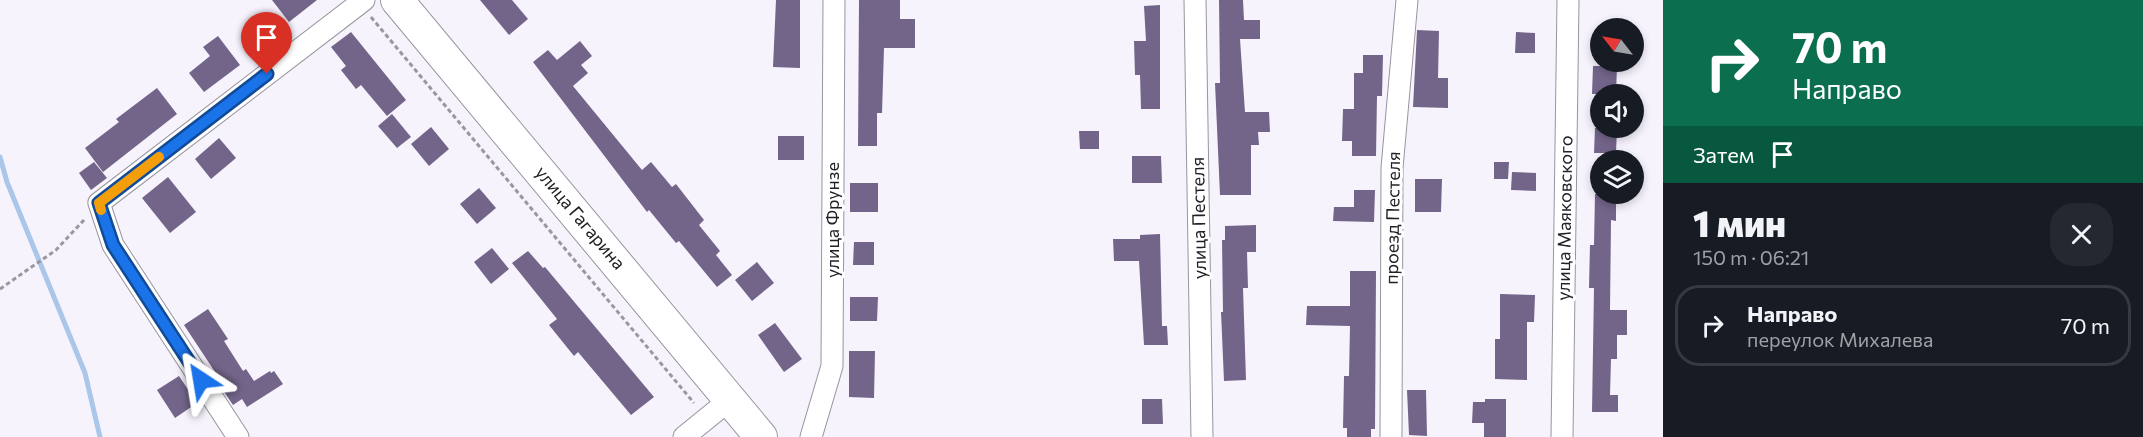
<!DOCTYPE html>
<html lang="ru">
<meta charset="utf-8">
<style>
:root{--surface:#171b24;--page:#242831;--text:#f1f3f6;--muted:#9ea1a6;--line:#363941}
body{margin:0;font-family:Commissioner,sans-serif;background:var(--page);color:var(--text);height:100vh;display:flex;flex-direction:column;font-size:22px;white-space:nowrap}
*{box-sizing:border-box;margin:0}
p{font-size:20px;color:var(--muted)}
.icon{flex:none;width:33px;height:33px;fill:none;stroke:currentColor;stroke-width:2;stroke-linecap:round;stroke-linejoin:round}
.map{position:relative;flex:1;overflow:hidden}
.details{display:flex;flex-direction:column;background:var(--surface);width:480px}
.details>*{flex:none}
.guide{background:#0b6e4f;color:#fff;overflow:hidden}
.needle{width:39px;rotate:301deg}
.tools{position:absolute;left:1590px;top:18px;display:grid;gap:12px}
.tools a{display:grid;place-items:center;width:54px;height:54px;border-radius:50%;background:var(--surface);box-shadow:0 3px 9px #0003;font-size:30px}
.pin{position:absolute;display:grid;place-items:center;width:51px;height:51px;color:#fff;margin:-62px -26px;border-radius:50% 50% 50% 0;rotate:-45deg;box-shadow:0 0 6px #0007}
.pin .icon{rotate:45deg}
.me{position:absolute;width:66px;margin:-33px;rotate:327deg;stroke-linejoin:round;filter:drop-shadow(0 0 4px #0008)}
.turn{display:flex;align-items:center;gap:21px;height:126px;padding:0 30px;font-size:27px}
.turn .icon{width:78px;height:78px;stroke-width:2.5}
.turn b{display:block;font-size:42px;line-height:51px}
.then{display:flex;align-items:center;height:57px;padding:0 30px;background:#0003;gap:12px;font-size:22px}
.round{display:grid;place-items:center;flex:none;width:63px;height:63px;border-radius:24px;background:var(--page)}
.summary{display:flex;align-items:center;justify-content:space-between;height:102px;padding:0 30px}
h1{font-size:36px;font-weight:800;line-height:45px}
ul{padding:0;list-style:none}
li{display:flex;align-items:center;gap:18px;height:81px;margin:0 12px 9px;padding:0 18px;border:3px solid var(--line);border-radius:24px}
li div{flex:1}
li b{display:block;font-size:22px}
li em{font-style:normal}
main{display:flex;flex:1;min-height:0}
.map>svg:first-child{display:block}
</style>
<main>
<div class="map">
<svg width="1663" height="437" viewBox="0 0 1663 437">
<rect width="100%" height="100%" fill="#f7f3fd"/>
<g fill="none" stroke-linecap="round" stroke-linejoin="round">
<!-- stream -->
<polyline stroke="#aac6e9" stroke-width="5" points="0,157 7,182 85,373 100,437"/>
</g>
<!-- building -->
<g fill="#73658a">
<polygon points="272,0 317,0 289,22"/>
<polygon points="480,0 512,0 528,19 509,35"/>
<polygon points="776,0 800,0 800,68 773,67"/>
<polygon points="859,0 900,0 900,19 915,19 915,48 884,48 882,113 877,113 877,146 858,146"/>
<polygon points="1219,0 1243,0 1244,20 1260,20 1260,39 1240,39 1245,112 1269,112 1270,132 1258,132 1259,145 1251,145 1251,195 1220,195 1215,83 1220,83"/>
<polygon points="1160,5 1160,109 1141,109 1140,75 1135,75 1134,41 1146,41 1144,6"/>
<polygon points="1417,30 1439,31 1438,78 1448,78 1448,108 1413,107"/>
<polygon points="351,32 406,100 387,116 361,85 356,89 341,70 346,66 331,47"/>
<polygon points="1516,32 1535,33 1535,53 1515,53"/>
<polygon points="218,36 240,65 204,92 189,73 210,56 203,47"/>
<polygon points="580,41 592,56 581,65 588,73 573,86 642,170 651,162 672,187 676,184 704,220 699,225 720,251 716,255 732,275 717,287 679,241 676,243 649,210 647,212 533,62 548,50 557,60"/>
<polygon points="1363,55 1383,55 1382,96 1377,96 1376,156 1352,156 1352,141 1342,141 1343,109 1354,109 1354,73 1363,73"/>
<polygon points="1593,66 1617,66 1616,94 1592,94"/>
<polygon points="157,88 177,114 103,172 85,148 119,122 116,119"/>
<polygon points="392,114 411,137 397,148 378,126"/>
<polygon points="431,127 449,149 429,166 411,144"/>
<polygon points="1595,128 1617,128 1616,153 1594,153"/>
<polygon points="1079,131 1099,131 1099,149 1080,149"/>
<rect x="778" y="136" width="26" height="24"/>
<polygon points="219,138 236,158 211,179 195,159"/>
<polygon points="1132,156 1161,156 1162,183 1132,183"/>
<polygon points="94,162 107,178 91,190 79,173"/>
<polygon points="1494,162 1509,162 1508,179 1494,179"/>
<polygon points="1512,172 1536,173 1536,191 1511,190"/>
<polygon points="168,177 196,212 170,233 142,198"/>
<polygon points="1415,179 1442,179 1441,212 1415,212"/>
<rect x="850" y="183" width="28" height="29"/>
<polygon points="479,188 496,208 477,224 460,204"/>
<polygon points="1354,190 1375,190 1374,222 1333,221 1334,207 1354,207"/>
<polygon points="1595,194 1616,194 1616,221 1611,220 1610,310 1627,310 1627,335 1617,335 1617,359 1611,359 1610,395 1618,395 1618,412 1592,412 1594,288 1589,288 1590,245 1594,245"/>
<polygon points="1256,225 1256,252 1247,252 1248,288 1243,288 1246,380 1224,381 1221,312 1223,312 1222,240 1225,240 1225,226"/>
<polygon points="1160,234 1162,326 1167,326 1168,345 1144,345 1139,261 1114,261 1113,239 1140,239 1140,235"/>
<polygon points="854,242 874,242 874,265 853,265"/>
<polygon points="492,248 509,269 491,284 474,262"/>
<polygon points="528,251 543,268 545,267 654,397 631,415 578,352 574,356 549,325 557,319 512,263"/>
<polygon points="757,262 774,283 752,301 735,280"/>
<polygon points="1350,271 1376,271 1375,429 1371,429 1371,437 1347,437 1347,428 1343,428 1344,376 1349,376 1350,326 1306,325 1307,306 1350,306"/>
<polygon points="1500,294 1535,295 1534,322 1527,322 1527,380 1495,379 1495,339 1500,339"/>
<polygon points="850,297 878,297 877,321 850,321"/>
<polygon points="208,309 228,339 224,341 243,371 246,369 254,381 270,371 271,373 274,371 283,384 247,407 242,399 233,405 220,386 223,384 184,325"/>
<polygon points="775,323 802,359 784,372 758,335"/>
<polygon points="849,351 875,351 874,398 849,397"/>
<polygon points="179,376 197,403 175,418 157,390"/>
<polygon points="1407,390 1426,390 1427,436 1409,435"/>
<polygon points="1142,399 1162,399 1163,424 1142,424"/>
<polygon points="1485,399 1506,399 1506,437 1484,437 1484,423 1472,423 1473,402 1485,402"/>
</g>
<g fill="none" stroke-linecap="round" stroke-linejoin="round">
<!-- street casing -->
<g stroke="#98959e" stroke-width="23">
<g id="street">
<polyline points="1195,0 1202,437"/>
<polyline points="238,437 113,245 99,203 364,0"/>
<polyline points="684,437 732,398"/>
<polyline points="811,437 832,366 834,0"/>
<polyline points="1391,437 1392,168 1407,0"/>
<polyline points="1562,437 1568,0"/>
</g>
</g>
<!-- secondary casing -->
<g stroke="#98959e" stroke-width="34">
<polyline id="secondary" points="397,0 761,437"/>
</g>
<!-- path -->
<g stroke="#9a979e" stroke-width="3" stroke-dasharray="4.5 3" stroke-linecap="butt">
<polyline points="371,17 694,403"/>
<polyline points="0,289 56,250 84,220"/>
</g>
<!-- street -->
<use href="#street" stroke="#fff" stroke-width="21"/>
<!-- secondary -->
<use href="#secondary" stroke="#fff" stroke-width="32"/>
</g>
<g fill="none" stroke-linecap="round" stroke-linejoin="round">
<!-- route casing -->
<g stroke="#114b97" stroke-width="15">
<polyline id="route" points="201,380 113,245 99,203 267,74"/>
</g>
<!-- route -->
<use href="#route" stroke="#1a73e8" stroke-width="10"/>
<!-- slow -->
<polyline stroke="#f59e0b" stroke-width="10" points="101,210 99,203 159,157"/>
</g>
<g text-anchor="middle" stroke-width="6" stroke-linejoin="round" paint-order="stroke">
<!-- street labels -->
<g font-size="18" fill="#222024" stroke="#fff">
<text transform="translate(580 218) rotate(50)" y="6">улица Гагарина</text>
<text transform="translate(1199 218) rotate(-91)" y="6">улица Пестеля</text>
<text transform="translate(1393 218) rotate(-89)" y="6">проезд Пестеля</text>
<text transform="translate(1565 218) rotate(-89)" y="6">улица Маяковского</text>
<text transform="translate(833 220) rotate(-90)" y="6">улица Фрунзе</text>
</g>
</g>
</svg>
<div class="tools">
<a><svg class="needle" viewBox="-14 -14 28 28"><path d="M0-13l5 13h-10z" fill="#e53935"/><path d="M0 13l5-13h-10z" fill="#9ea1a6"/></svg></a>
<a><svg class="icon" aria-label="sound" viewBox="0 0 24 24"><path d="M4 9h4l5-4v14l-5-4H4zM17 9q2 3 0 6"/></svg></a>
<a><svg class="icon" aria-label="layers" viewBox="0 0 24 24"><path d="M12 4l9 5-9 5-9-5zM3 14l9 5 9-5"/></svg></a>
</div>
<div class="pin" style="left:267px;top:74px;background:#d93025"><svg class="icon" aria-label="arrive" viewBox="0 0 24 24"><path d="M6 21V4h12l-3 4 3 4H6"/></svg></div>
<svg class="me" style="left:201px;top:380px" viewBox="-20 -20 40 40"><path d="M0-17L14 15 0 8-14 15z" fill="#1a73e8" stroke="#fff" stroke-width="4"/></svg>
</div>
<section class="details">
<div class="guide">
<div class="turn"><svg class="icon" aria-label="right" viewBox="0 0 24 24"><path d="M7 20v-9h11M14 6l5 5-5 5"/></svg><div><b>70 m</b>Направо</div></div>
<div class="then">Затем<svg class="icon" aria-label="arrive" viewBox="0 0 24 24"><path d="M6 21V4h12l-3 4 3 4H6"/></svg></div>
</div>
<div class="summary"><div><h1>1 мин</h1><p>150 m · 06:21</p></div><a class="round"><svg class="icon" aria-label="close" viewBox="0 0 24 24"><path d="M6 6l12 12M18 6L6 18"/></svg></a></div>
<ul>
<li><svg class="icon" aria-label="right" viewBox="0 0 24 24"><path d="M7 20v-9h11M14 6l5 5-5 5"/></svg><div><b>Направо</b><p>переулок Михалева</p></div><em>70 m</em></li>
</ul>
</section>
</main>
